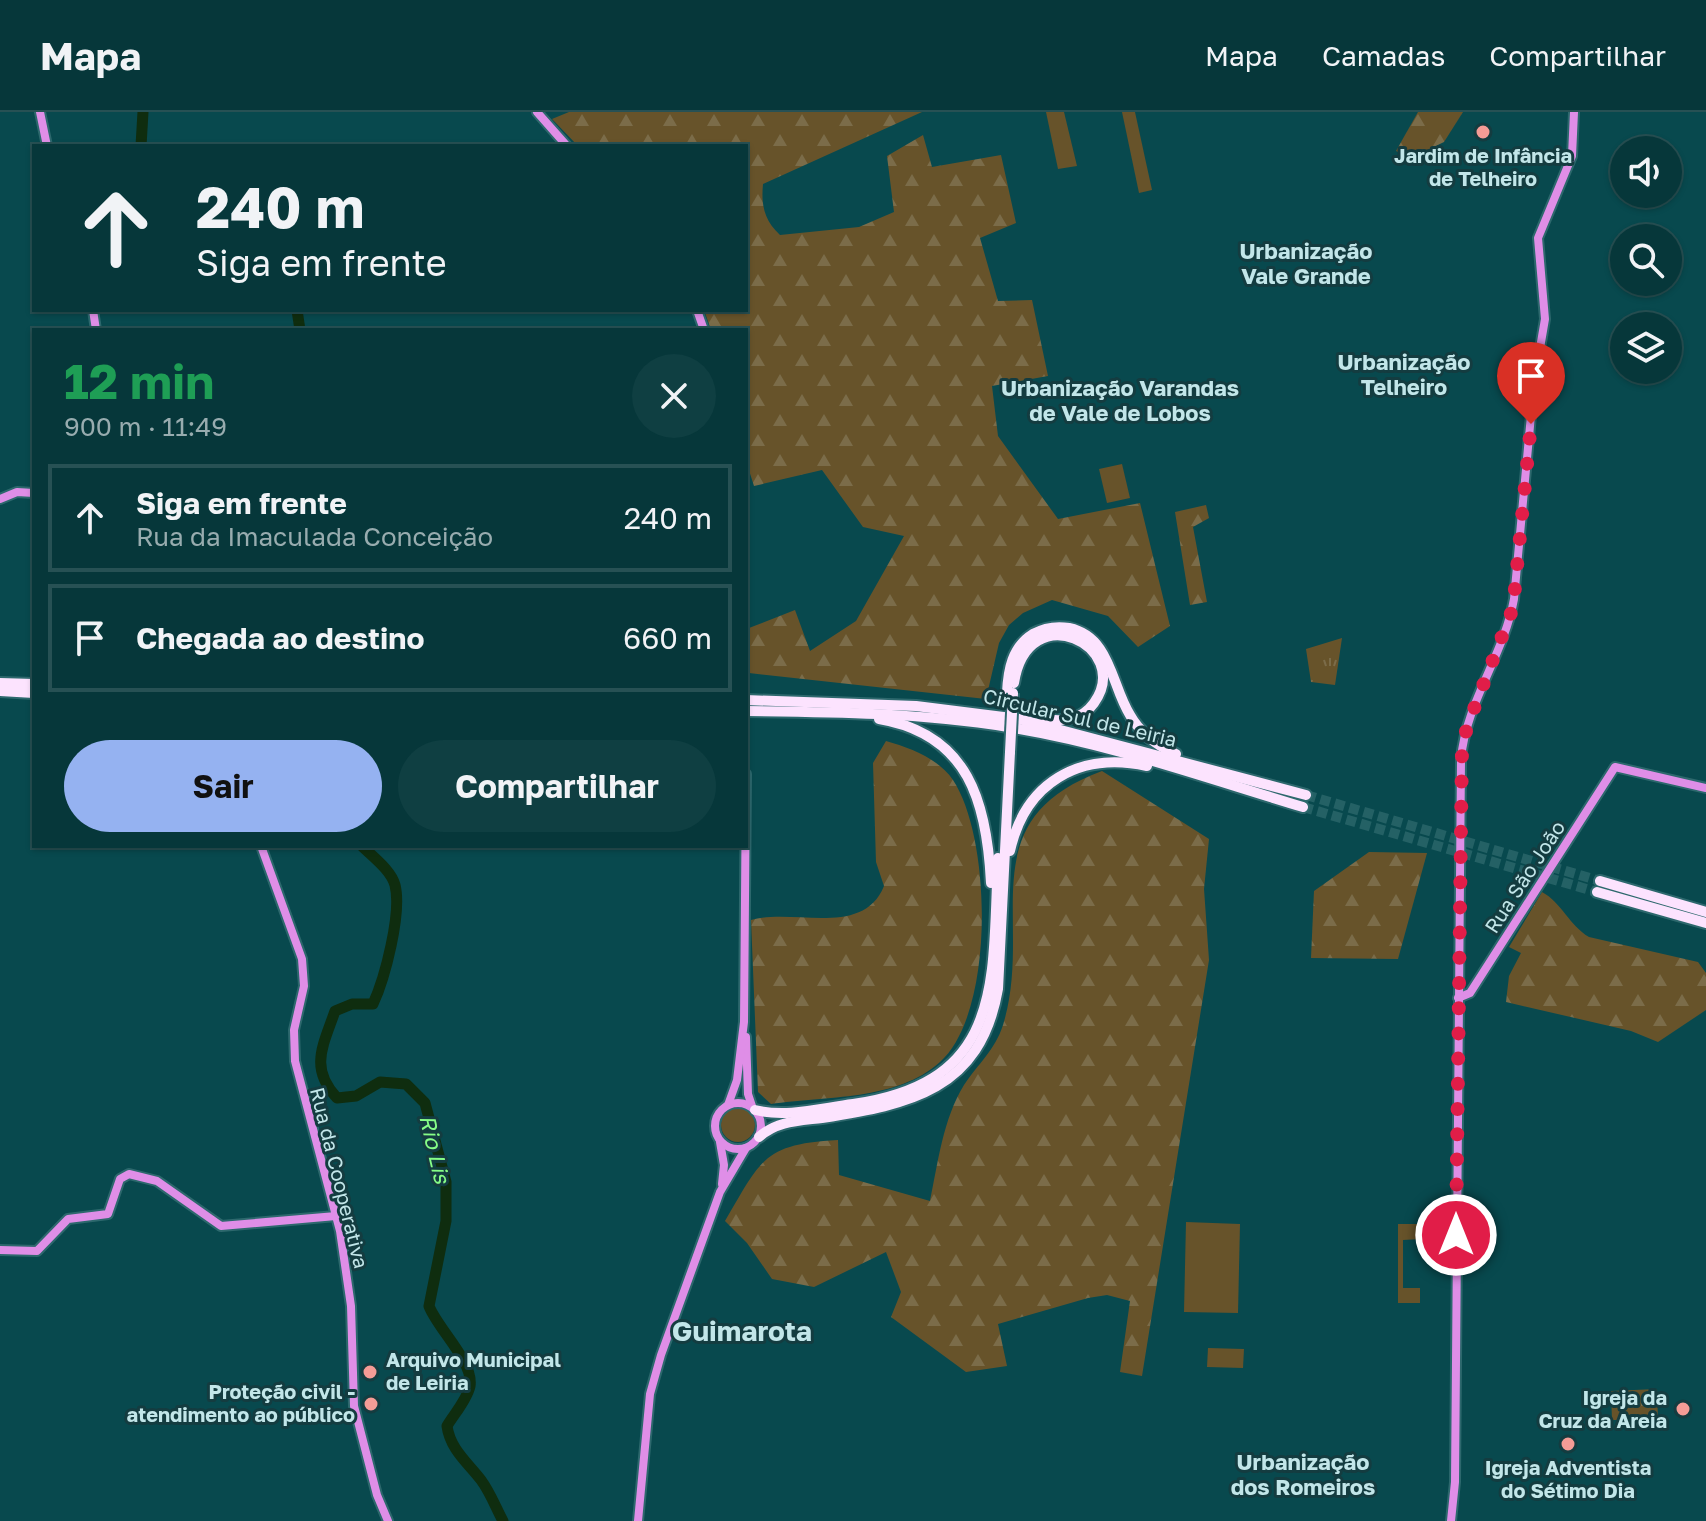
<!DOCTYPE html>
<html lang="pt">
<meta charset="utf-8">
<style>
:root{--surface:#06373a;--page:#0f3f42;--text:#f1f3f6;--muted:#98acaf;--line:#275154;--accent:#95b2f1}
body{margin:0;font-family:"Golos Text",sans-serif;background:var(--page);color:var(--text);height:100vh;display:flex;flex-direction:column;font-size:30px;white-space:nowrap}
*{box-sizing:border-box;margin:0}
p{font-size:26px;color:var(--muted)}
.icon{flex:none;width:44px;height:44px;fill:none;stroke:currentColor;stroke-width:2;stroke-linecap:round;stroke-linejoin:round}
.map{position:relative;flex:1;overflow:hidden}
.details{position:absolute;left:32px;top:216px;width:716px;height:520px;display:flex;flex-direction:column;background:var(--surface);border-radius:0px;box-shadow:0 2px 6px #0004,0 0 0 2px var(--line)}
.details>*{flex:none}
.guide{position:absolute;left:32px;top:32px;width:716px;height:168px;border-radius:0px;box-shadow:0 2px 6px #0004,0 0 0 2px var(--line);background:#06373a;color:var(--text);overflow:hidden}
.tools{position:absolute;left:1610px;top:24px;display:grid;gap:16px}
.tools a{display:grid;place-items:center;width:72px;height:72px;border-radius:50%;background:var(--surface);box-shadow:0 2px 6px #0004,0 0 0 2px var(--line);font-size:40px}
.pin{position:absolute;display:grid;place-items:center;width:68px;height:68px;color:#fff;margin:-82px -34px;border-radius:50% 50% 50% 0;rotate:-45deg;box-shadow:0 0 8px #0007}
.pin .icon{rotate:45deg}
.me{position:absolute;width:88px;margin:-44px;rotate:0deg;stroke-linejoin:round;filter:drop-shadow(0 0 6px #0008)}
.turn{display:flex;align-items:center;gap:28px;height:168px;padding:0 32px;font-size:36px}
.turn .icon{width:104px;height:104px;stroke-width:2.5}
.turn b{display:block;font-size:56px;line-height:68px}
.round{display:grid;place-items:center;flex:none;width:84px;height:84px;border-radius:42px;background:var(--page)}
.overview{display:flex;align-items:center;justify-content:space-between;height:136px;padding:0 32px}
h1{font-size:48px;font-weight:700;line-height:60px;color:#1e9e55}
.action{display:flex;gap:16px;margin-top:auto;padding:16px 32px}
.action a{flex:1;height:92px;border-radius:48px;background:var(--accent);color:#111;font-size:32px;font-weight:700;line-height:92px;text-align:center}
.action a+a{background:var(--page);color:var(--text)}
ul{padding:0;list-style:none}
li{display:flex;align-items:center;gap:24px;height:108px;margin:0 16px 12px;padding:0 16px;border:4px solid var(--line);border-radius:0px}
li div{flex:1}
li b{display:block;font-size:30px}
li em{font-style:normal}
header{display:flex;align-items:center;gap:48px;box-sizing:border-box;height:112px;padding:0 40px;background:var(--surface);border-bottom:2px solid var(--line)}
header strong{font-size:38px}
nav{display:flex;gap:44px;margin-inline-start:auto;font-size:28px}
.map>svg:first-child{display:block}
</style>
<header>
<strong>Mapa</strong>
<nav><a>Mapa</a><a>Camadas</a><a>Compartilhar</a></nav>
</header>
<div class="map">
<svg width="1706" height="1409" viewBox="0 0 1706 1409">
<defs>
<pattern id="forest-firs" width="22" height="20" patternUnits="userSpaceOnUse" patternTransform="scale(2)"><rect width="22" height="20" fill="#67532a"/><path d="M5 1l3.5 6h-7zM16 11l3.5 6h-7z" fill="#7b6c49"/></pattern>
<pattern id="park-tufts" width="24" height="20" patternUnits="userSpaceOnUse" patternTransform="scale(2)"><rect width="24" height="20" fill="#67532a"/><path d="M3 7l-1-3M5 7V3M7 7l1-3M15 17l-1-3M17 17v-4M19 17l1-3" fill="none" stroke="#7b6c49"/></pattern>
</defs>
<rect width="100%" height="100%" fill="#08494e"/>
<!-- green -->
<g fill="#67532a">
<polygon points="1046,0 1064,0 1077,54 1058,57"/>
<polygon points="1122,0 1135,0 1152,78 1139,81"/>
<polygon points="1122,352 1130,386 1107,391 1099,357"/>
<circle cx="738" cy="1013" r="17"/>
<polygon points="1186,1110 1240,1112 1238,1201 1184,1200"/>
<polygon points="1398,1112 1421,1112 1421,1127 1403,1128 1403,1176 1420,1176 1420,1191 1398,1191"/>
<polygon points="1208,1236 1244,1237 1243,1256 1207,1255"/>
</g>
<!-- forest -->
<g fill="url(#forest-firs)">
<path d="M 569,0 L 922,0 L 763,72 C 761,93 764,108 780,123 L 859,115 L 894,100 L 887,44 L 923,23 L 932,55 L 1001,43 L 1016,111 L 980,126 L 998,189 L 1032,188 L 1048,264 L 992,274 L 998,324 L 1058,407 L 1140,391 L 1170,514 L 1138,535 L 1108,504 L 1052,488 L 1023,501 L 1009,513 L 999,531 L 986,587 L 749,561 L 749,516 L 795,498 L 810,539 L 856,509 L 904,424 L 863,415 L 822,358 L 754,374 L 746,349 L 746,218 L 711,218 L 704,198 L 746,198 L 746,34 L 578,34 L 552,7 Z"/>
<polygon points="1418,0 1463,0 1444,30 1411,46 1396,39"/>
<polygon points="1206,393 1209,406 1193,415 1207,490 1190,493 1175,400"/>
<path d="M 886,629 C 910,636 938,646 953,668 C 992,727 995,901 940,950 C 897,989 825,984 771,992 L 758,980 L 751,808 C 794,796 863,826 884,774 L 876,750 L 873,651 Z"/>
<path d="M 1102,659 L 1209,727 L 1204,777 L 1209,848 L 1142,1264 L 1120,1260 L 1130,1189 L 1107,1183 L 1088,1186 L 998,1212 L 1007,1254 L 966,1260 L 891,1205 L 901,1180 L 886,1140 L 814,1175 L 772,1167 L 747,1131 L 725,1109 C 761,1048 763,1032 838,1028 L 839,1063 L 930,1089 C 938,1051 943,1007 964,973 C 978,952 995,938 1003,913 C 1035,809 967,709 1102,659 Z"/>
<polygon points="1369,740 1427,741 1398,847 1311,846 1314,779"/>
<path d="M 1542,780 C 1562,791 1569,813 1589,825 L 1698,850 L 1706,861 L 1706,898 L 1658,930 L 1631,919 L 1506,890 L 1509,864 L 1521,841 L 1509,835 Z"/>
</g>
<!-- park -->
<g fill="url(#park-tufts)">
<polygon points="1342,526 1335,573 1311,570 1306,537"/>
<polygon points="1657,1277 1658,1308 1612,1308 1611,1279"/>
</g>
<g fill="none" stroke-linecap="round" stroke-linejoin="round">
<!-- river -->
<g stroke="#0f2d0f" stroke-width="11">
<polyline points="141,34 143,0"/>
<polyline points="297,198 300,218"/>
<path d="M 362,734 C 373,745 391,758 395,773 C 402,801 385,866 373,892 L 352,892 L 335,899 C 323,934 309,956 337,986 L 356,984 L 380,970 L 406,972 L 425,991 L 446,1070 L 446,1109 L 429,1194 C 437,1216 474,1250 470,1274 C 467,1288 454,1302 447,1314 C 450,1337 468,1351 481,1368 C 490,1380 496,1396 503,1409"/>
</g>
<!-- highway-tunnel -->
<g stroke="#246165" stroke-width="10" stroke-dasharray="10 5" stroke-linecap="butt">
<polyline points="1306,683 1600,769"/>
<polyline points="1303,695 1597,780"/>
</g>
<!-- secondary casing -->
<g stroke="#2d686d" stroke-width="12">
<g id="secondary">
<polyline points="40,0 47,34"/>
<polyline points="537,0 567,34"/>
<polyline points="93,198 96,218"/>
<polyline points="697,198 704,218"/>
<polyline points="0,387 17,380 34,381"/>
<polyline points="261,734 302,847 304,874 294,918 295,949 340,1119 351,1194 354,1294 377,1383 388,1409"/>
<polyline points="1458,886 1470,881 1615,655 1706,676"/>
<polyline points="746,925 748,982 752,994"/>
<circle cx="738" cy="1014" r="23"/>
<polyline points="728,993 737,968 744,910 746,662"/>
<polyline points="720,1030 724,1053 722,1072"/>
<polyline points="0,1138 37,1139 68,1107 108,1102 120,1067 129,1062 157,1069 221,1114 336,1104"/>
<polyline points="638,1409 650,1282 661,1243 720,1080 746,1036"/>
<path d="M 1451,1409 L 1455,1370 L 1461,647 C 1466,590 1504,543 1514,487 L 1534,271 L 1545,207 L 1538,126 L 1572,44 L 1574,0"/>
</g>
</g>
<!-- highway casing -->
<g stroke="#2d686d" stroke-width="14">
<g id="highway">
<polyline points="0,571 34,572"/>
<path d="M 1014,571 C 1028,482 1134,535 1094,591 C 1082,608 1064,610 1044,607"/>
<polyline points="0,579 34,581"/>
<path d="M 1007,581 C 1008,558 1012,535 1033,522 C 1044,516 1057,514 1069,516 C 1111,525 1111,573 1130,603 C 1140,621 1158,634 1176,642"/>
<polyline points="746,588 916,594 1019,607 1306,683"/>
<path d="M 746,599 C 834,600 921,601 1008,615 C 1109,631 1206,666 1303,695"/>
<path d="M 879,607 C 969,622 987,691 991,771"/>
<path d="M 1010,739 C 1025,671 1079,639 1147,654"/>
<polyline points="1600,769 1706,800"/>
<polyline points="1597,780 1706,811"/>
<path d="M 755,998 C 787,1006 821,996 853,992 C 1005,970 992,871 998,746"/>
<path d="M 759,1025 C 777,1009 798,1009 822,1006 C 910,992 980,979 998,877 L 1010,640"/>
</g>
</g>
<!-- secondary -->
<use href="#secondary" stroke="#df8ee7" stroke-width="8"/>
<!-- highway -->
<use href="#highway" stroke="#fce3fe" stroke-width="10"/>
<!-- highway-bridge casing -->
<g stroke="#2d686d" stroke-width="14" stroke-linecap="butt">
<polyline id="highway-bridge" points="1010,640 1013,581"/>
</g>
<!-- highway-bridge -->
<use href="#highway-bridge" stroke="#fce3fe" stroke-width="10"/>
</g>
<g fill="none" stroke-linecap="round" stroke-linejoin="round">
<!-- route -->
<polyline stroke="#e11d48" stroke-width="14" stroke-dasharray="0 25.2" points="1456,1123 1462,637 1467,615 1513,496 1531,312"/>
</g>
<!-- markers -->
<g fill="#f59c96" stroke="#143c40" stroke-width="3">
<circle cx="1483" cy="20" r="8"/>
<circle cx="370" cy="1260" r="8"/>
<circle cx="371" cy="1292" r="8"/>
<circle cx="1683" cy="1297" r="8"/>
<circle cx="1568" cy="1332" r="8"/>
</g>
<g text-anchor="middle" stroke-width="6" stroke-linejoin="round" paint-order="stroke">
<!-- poi labels -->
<g font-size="20" font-weight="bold" fill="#c2e6e9" stroke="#143c40">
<text x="1483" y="51">Jardim de Infância<tspan x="1483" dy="23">de Telheiro</tspan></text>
<text x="386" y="1255" text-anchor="start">Arquivo Municipal<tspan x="386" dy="23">de Leiria</tspan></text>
<text x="355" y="1287" text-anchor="end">Proteção civil -<tspan x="355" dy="23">atendimento ao público</tspan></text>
<text x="1667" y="1293" text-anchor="end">Igreja da<tspan x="1667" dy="23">Cruz da Areia</tspan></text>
<text x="1568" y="1363">Igreja Adventista<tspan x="1568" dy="23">do Sétimo Dia</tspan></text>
</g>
<!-- street labels -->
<g font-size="20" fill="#c2e6e9" stroke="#143c40">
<text transform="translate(1080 606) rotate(13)" y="7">Circular Sul de Leiria</text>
<text transform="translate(1525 765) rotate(-57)" y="7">Rua São João</text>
<text transform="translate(339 1066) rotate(76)" y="7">Rua da Cooperativa</text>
</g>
<!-- neighbourhood labels -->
<g font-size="22" font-weight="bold" fill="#c2e6e9" stroke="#143c40">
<text x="1306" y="147">Urbanização<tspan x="1306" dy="25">Vale Grande</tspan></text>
<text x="1404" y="258">Urbanização<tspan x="1404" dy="25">Telheiro</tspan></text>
<text x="1120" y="284">Urbanização Varandas<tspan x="1120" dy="25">de Vale de Lobos</tspan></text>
<text x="1303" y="1358">Urbanização<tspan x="1303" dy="25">dos Romeiros</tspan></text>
</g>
<!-- water labels -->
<g font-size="22" font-style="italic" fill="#86fd87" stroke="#143c40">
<text transform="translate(435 1037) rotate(77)" y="8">Rio Lis</text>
</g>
<!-- district labels -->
<g font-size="28" font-weight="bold" fill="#c2e6e9" stroke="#143c40">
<text x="742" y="1229">Guimarota</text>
</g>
</g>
</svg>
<div class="tools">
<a><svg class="icon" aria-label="sound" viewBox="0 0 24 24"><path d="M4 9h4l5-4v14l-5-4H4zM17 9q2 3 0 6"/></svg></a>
<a><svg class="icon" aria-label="search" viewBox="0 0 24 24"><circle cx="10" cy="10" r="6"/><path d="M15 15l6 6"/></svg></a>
<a><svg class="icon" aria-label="layers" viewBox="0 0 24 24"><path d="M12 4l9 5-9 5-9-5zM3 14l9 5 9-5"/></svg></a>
</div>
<div class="pin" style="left:1531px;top:312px;background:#d93025"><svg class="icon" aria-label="arrive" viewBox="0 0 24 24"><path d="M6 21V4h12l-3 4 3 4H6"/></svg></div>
<svg class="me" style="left:1456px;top:1123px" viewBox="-20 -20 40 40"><circle r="17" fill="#e11d48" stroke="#fff" stroke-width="3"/><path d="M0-11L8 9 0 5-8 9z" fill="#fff"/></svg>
<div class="guide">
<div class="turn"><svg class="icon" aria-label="ahead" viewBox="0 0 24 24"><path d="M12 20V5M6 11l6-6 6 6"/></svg><div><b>240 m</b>Siga em frente</div></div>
</div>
<section class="details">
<div class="overview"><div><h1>12 min</h1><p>900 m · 11:49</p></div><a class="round"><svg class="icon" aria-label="close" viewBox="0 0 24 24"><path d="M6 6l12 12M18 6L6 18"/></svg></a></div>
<ul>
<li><svg class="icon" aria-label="ahead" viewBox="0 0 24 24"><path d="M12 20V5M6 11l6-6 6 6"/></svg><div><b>Siga em frente</b><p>Rua da Imaculada Conceição</p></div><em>240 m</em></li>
<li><svg class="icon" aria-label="arrive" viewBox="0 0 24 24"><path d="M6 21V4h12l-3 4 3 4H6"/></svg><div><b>Chegada ao destino</b></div><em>660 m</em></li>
</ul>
<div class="action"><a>Sair</a><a>Compartilhar</a></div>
</section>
</div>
